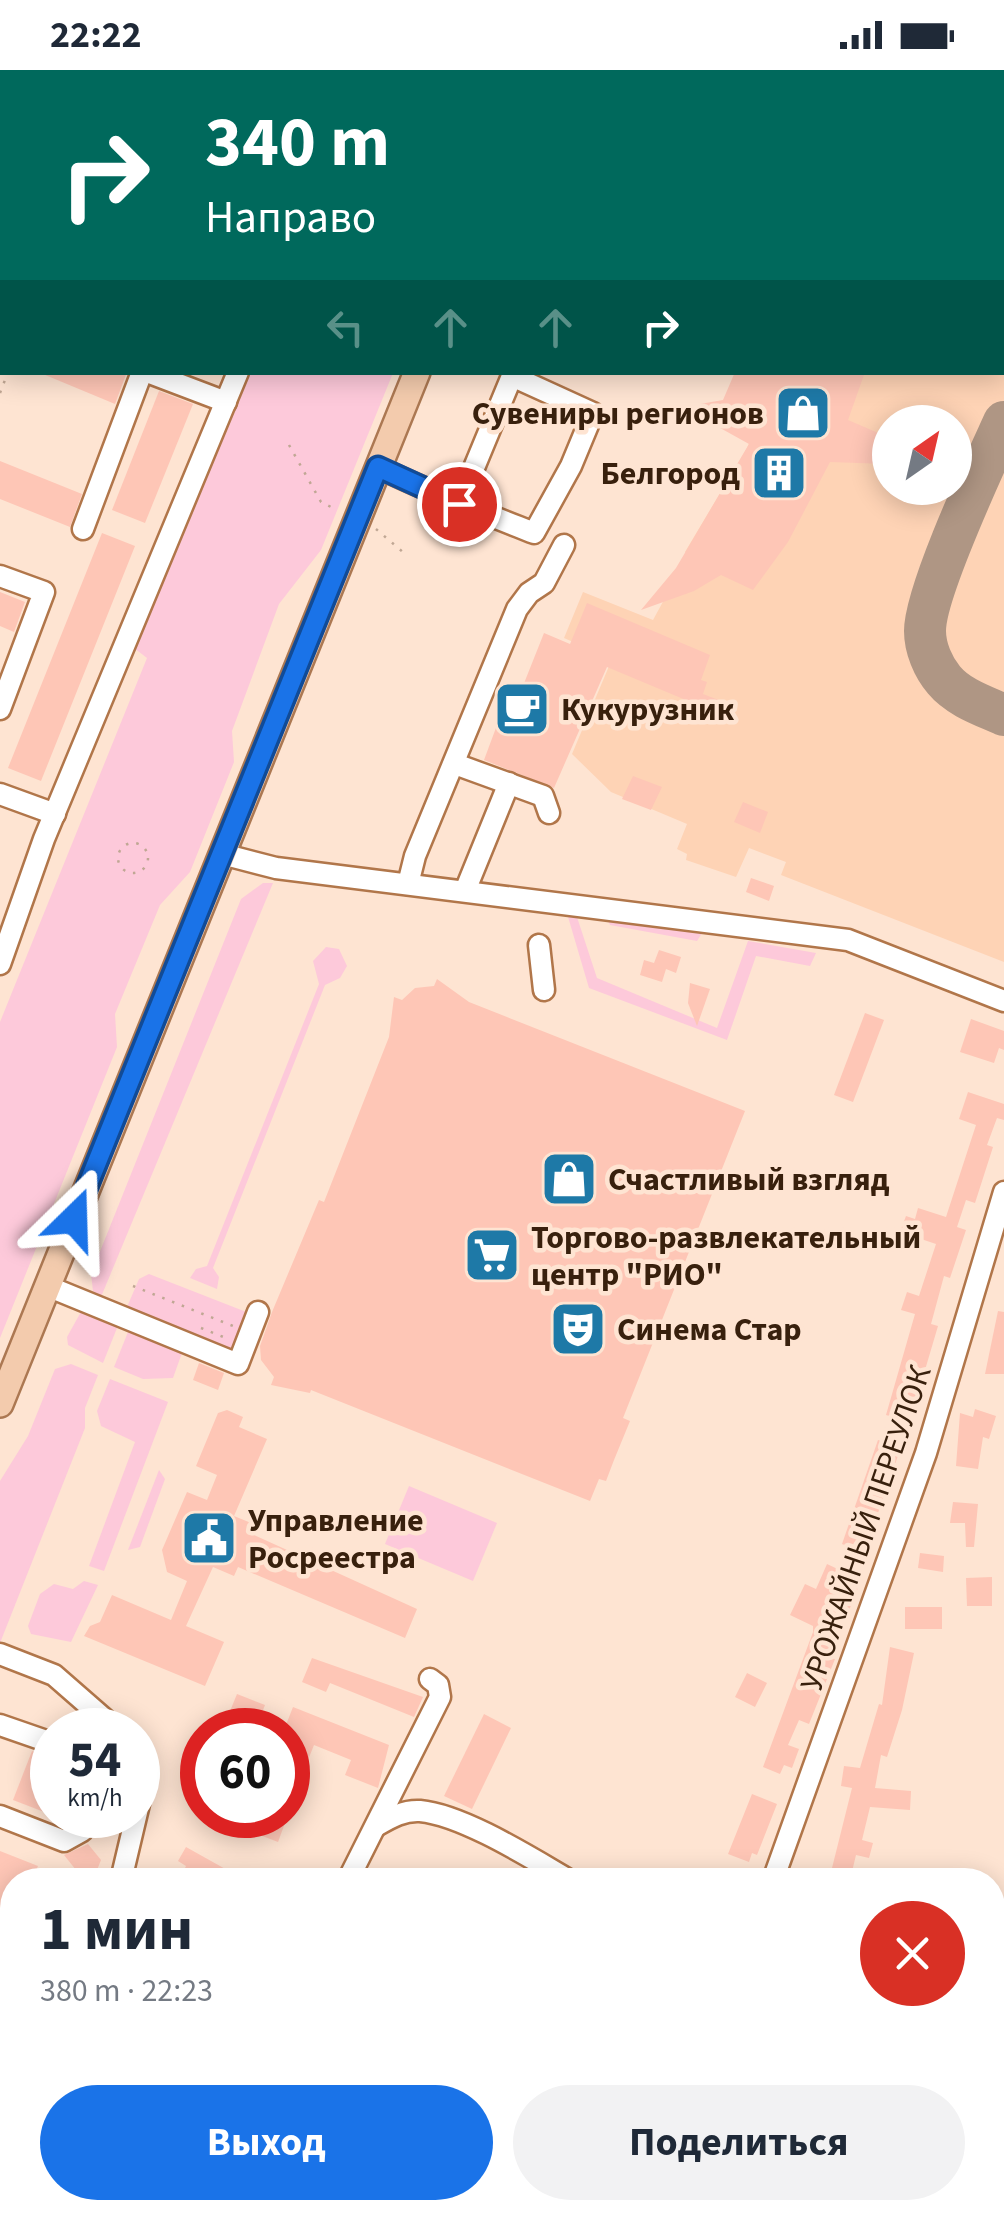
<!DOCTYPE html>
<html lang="ru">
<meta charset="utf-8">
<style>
:root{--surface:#fff;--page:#f2f2f3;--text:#1f2937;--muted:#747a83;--accent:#1a73e8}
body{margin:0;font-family:"Source Sans 3",sans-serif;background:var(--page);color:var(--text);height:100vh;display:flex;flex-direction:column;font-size:38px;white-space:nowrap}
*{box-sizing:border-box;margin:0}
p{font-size:32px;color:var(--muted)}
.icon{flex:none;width:55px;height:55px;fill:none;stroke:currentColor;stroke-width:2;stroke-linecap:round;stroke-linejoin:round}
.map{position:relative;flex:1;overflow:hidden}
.details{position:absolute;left:0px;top:1798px;width:1005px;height:352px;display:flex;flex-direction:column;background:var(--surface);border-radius:40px 40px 0 0;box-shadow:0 5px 25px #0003}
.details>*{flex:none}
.guide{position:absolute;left:0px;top:0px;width:1005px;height:305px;box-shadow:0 5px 25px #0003;background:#00695c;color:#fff;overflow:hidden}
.needle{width:65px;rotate:34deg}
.fabs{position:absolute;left:872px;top:335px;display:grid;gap:20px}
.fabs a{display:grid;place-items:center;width:100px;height:100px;border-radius:50%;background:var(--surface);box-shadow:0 5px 25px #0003;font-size:50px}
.speed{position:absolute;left:30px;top:1638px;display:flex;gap:20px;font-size:50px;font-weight:700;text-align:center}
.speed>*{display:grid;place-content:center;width:130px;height:130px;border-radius:50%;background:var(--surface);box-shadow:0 5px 25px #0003;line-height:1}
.speed small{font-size:25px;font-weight:400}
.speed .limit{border:15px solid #d22;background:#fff;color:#111}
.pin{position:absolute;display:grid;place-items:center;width:85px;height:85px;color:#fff;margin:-42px;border:5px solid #fff;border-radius:50%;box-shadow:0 2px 10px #0007}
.me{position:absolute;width:110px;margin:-55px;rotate:22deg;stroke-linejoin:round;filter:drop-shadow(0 0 8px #0008)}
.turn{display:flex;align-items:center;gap:35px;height:210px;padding:0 40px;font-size:45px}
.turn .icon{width:130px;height:130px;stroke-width:2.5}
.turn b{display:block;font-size:70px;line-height:85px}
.lanes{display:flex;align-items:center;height:95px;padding:0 40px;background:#0003;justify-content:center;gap:50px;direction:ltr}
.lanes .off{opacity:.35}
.round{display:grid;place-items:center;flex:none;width:105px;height:105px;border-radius:52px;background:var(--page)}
.summary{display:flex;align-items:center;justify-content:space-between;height:170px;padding:0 40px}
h1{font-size:60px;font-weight:700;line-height:75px}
.action{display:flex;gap:20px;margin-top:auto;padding:20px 40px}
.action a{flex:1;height:115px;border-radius:60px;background:var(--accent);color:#fff;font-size:40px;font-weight:700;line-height:115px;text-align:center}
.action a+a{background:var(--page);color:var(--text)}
.status{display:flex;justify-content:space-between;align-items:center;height:70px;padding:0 50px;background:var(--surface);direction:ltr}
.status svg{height:28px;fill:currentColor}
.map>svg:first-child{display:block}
</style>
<div class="status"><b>22:22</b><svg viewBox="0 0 49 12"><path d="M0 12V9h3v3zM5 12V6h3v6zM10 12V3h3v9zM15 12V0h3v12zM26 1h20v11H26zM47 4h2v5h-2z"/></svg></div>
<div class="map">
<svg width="1004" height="2148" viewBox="0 0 1004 2148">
<rect width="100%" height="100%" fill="#fee4d2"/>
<!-- built -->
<path fill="#fed3b5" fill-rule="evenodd" d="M 980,0 L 1004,0 L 1004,892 L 781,805 L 786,792 L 749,778 L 736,807 L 686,790 L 687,784 L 677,779 L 687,754 L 611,722 L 572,684 L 612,589 L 564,568 L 583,522 L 653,550 L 671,517 L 700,494 L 685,482 L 747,378 L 779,303 L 1002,302 L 1002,2 ZM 890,352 L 955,352 L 955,418 L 890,418 Z"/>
<!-- green -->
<g fill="#fdc9da">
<polygon points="246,303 393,303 321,480 279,534 232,661 234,692 190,802 160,835 115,944 117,977 0,1268 0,952 147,588 134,578"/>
<polygon points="263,813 273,813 101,1227 93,1221 91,1204 241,829"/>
<polygon points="566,840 575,841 597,908 717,958 748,871 816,883 810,896 756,886 727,970 589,918"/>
<polygon points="606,847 702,863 697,871 610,855"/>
<polygon points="326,877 339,879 347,896 340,908 325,915 213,1198 219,1207 217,1219 190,1208 196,1199 207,1196 319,914 313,891"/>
<polygon points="149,1204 254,1245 231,1287 124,1244 139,1209"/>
<polygon points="82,1240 119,1253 103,1293 68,1275 67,1267"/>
<polygon points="130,1257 183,1280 173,1308 143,1309 114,1297"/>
<polygon points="71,1294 98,1305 85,1338 85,1358 0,1573 0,1411 28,1366 55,1299"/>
<polygon points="110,1309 168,1332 104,1501 89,1496 135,1372 101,1356 97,1341"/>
<polygon points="159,1400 165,1409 140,1477 128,1480"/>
<polygon points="409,1416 497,1453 473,1511 385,1474"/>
<polygon points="84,1511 98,1515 71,1572 31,1564 28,1556 40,1524 54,1514 73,1519"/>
</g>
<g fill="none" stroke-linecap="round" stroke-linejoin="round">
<!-- taxiway -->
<path stroke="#af9684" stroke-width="42" d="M 1004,352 C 985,394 925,521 925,561 C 925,578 933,597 944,610 C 959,628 984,636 1004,645"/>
</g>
<!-- building -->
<g fill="#fec6b6">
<polygon points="38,302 127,302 115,334"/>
<polygon points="735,302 865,302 848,350 890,368 890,387 886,394 830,392 788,472 753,520 721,505 694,521 641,540 676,498 749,374 695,344 700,334 723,330"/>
<polygon points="159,321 193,334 145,453 112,440"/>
<polygon points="0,391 82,424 70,457 0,429"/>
<polygon points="102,463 135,476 41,711 8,698"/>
<polygon points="0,522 25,532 14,562 0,556"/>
<polygon points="587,533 710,585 701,610 707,612 703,624 729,634 724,646 607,597 554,718 484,690 500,647 509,651 544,563 570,574"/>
<polygon points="633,706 662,717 651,740 622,729"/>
<polygon points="743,732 768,742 760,763 734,752"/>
<polygon points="751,808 774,816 769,831 746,822"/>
<polygon points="659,880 681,887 676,903 666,899 662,912 640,905 644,890 654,893"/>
<polygon points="437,909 469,932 745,1041 623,1348 630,1351 614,1390 606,1411 599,1409 590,1431 311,1320 310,1323 271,1315 274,1307 261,1290 260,1276 272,1242 319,1130 324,1132 389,967 394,927 402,930 415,918 434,916"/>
<polygon points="690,913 710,919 697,956 688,933"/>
<polygon points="865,943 884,950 853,1032 834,1025"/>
<polygon points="971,949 1004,961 1004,980 999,978 994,993 960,982"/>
<polygon points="968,1022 1004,1034 1004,1050 997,1048 987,1075 993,1077 975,1133 966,1130 957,1157 966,1160 950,1208 944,1206 931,1254 938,1256 912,1344 902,1341 899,1349 886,1345 915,1244 901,1240 907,1222 919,1226 936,1174 900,1162 906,1146 915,1149 918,1138 946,1147 976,1055 959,1049"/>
<polygon points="998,1241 1004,1242 1004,1304 985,1304"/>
<polygon points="199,1293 224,1303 218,1320 193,1310"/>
<polygon points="975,1339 996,1346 989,1369 983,1367 978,1399 956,1396 960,1343 973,1347"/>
<polygon points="227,1340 243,1347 239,1357 267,1369 234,1446 256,1455 252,1464 417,1539 405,1568 238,1497 234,1506 213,1497 186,1556 224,1572 205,1616 84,1566 90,1556 100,1552 112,1525 171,1550 187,1511 167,1502 162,1480 187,1422 207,1430 217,1405 196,1396 218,1343"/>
<polygon points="878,1370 901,1377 864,1483 842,1474"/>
<polygon points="953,1432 978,1434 974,1477 966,1477 965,1453 950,1453"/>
<polygon points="920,1483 944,1486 943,1502 918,1498"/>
<polygon points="827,1494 861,1510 842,1558 832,1558 832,1564 839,1565 828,1587 835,1589 809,1654 799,1650 788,1675 799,1679 792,1698 784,1695 780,1704 763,1697 813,1562 813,1556 790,1545 805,1514 816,1519"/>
<polygon points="992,1507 992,1536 967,1536 966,1508"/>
<rect x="905" y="1537" width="37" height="22"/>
<polygon points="890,1577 914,1583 902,1640 887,1687 881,1685 875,1718 911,1721 910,1740 870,1737 862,1770 873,1773 869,1788 856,1785 850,1810 829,1810 852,1718 841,1716 844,1696 860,1698 879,1634 882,1635"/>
<polygon points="312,1588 423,1627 414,1647 330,1613 326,1622 302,1612"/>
<polygon points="747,1603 767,1613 755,1637 735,1627"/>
<polygon points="237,1624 265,1635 256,1658 260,1660 215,1657 221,1643 228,1646"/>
<polygon points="293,1637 389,1675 378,1718 345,1705 351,1690 314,1675 308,1690 288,1682 288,1660 284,1660"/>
<polygon points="484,1644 511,1658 472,1739 444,1726"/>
<polygon points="32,1681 52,1688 52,1745 13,1730"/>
<polygon points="752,1724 777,1734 757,1785 752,1783 749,1792 728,1784"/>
<polygon points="241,1745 288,1745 278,1772 237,1756"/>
<polygon points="88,1774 101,1790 93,1810 84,1810 64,1785"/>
<polygon points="186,1777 245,1810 212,1810 204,1805 192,1810 182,1804 186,1796 178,1791"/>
<polygon points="0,1781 38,1796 32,1810 12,1810 12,1861 3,1887 12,1891 12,1907 0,1902"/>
</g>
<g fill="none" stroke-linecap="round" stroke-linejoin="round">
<!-- minor casing -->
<g stroke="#b1764a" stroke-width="25">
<g id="minor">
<polyline points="782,0 788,2"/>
<polyline points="127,2 128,0"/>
<polyline points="363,2 364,0"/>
<polyline points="635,2 636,0"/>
<polyline points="823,2 824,0"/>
<polyline points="910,2 911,0"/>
<polyline points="953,2 954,0"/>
<polyline points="1002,146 1004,146"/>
<polyline points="147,302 226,332"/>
<path d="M 378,397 C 429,422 481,442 534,463 L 571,396 L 593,343 L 512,306 L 459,434"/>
<polyline points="83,459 142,302"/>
<polyline points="0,506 44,522 0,639"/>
<polyline points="455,694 543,726 549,743"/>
<polyline points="0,724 55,744"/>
<polyline points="222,784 276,798 848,870 1004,931"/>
<polyline points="408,814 415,786 517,539 529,523 544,513 564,475"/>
<polyline points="465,821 509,713"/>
<polyline points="539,875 544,920"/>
<polyline points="0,894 44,769 238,302"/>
<polyline points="47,1216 238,1294 258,1242"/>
<polyline points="0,1584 54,1605 117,1660"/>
<polyline points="0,1655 52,1673"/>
<polyline points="0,1746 64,1771 82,1761 88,1745"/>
<path d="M 376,1756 C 390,1748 403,1740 420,1741 C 463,1745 531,1788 569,1810"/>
<polyline points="121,1810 143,1717 138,1692"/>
<polyline points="348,1810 440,1627 438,1615 430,1609"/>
<polyline points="773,1810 926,1383 1004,1122"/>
<polyline points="0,2084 12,2054"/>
<polyline points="0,2116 12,2122"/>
<polyline points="43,2138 67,2148"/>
<polyline points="380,2138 402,2148"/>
<polyline points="124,2148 151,2138"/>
</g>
</g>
<!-- major casing -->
<g stroke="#ac7852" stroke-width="30">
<g id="major">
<polyline points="539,2 540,0"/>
<polyline points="0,1334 417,302"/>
</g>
</g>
<!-- path -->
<g stroke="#c0a794" stroke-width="2.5" stroke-dasharray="2.5 8" stroke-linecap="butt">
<polyline points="0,323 8,302"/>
<polyline points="289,375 321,432 337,440"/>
<polyline points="376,459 404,483"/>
<circle cx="133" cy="788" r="15"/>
<polyline points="133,1216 233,1256"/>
<polyline points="201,1258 226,1268"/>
</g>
<!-- minor -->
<use href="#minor" stroke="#fff" stroke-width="20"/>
<!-- major -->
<use href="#major" stroke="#f3cbad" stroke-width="25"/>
</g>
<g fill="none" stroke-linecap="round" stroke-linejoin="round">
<!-- route casing -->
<g stroke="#114b97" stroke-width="25">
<polyline id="route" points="74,1149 378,397 459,434"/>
</g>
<!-- route -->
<use href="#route" stroke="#1a73e8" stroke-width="18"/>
</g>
<!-- icons -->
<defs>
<g id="shop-square" transform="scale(2.875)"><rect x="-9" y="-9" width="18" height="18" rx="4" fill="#1e79a7" stroke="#fee4d2"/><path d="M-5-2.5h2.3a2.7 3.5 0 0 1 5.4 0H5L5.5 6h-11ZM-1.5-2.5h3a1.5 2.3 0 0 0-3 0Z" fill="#fff"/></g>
<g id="building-square" transform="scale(2.875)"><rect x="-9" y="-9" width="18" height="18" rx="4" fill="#1e79a7" stroke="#fee4d2"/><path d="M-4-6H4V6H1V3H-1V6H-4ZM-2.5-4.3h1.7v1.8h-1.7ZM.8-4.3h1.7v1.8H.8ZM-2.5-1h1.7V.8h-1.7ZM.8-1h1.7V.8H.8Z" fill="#fff"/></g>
<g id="cafe-square" transform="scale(2.875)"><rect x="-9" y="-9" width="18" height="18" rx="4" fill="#1e79a7" stroke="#fee4d2"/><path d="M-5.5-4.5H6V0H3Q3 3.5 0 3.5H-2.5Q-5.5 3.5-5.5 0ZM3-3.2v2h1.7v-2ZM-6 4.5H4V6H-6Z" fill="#fff"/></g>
<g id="supermarket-square" transform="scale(2.875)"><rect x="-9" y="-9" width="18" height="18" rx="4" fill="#1e79a7" stroke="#fee4d2"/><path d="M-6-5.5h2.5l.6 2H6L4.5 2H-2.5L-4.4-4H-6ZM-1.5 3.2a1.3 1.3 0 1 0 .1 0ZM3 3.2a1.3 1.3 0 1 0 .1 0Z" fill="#fff"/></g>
<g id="theatre-square" transform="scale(2.875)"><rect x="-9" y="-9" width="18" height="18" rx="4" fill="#1e79a7" stroke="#fee4d2"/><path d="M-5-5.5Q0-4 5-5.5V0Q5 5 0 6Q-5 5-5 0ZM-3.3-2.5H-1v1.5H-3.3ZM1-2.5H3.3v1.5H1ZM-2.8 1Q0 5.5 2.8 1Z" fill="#fff"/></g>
<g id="civic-square" transform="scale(2.875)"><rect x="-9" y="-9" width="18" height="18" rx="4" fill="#1e79a7" stroke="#fee4d2"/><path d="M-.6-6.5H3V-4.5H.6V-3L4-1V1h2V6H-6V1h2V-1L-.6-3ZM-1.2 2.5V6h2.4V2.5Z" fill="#fff"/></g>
</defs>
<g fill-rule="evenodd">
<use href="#shop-square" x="803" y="343"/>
<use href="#building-square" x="779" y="403"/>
<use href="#cafe-square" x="522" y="639"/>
<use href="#shop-square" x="569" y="1109"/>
<use href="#supermarket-square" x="492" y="1185"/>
<use href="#theatre-square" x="578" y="1259"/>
<use href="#civic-square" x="209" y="1468"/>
</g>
<g text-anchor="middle" stroke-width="9" stroke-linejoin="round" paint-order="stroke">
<!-- poi labels -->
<g font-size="32" font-weight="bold" fill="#38200d" stroke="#fee4d2" text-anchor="start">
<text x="764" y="354" text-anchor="end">Сувениры регионов</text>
<text x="740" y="414" text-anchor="end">Белгород</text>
<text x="561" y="650">Кукурузник</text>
<text x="608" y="1120">Счастливый взгляд</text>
<text x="531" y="1178">Торгово-развлекательный<tspan x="531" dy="37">центр "РИО"</tspan></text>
<text x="617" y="1270">Синема Стар</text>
<text x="248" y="1461">Управление<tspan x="248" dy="37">Росреестра</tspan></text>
</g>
<!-- street labels -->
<g font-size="32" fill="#38200d" stroke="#fee4d2">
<text transform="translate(865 1458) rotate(-71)" y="11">УРОЖАЙНЫЙ ПЕРЕУЛОК</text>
</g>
</g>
</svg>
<div class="fabs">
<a><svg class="needle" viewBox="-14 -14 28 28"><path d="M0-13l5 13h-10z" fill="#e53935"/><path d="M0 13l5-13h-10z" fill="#747a83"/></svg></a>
</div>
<div class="speed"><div>54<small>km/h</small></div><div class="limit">60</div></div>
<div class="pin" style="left:459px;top:434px;background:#d93025"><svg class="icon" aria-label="arrive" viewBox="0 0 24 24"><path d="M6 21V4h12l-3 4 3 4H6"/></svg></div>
<svg class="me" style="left:74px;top:1149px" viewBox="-20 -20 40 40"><path d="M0-17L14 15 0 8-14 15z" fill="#1a73e8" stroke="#fff" stroke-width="4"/></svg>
<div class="guide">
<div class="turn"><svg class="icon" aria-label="right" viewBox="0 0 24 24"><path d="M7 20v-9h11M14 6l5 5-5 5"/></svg><div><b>340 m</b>Направо</div></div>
<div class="lanes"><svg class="icon off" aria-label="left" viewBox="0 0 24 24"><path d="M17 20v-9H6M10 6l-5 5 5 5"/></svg><svg class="icon off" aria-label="ahead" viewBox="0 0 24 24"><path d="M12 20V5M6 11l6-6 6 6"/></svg><svg class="icon off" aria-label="ahead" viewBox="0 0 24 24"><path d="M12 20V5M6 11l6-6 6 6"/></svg><svg class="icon" aria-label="right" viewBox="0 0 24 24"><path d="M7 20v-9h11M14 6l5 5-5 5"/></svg></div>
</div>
<section class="details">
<div class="summary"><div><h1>1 мин</h1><p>380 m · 22:23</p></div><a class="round" style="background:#d93025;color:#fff"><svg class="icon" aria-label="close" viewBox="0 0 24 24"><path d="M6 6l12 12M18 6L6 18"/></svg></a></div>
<div class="action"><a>Выход</a><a>Поделиться</a></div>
</section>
</div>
